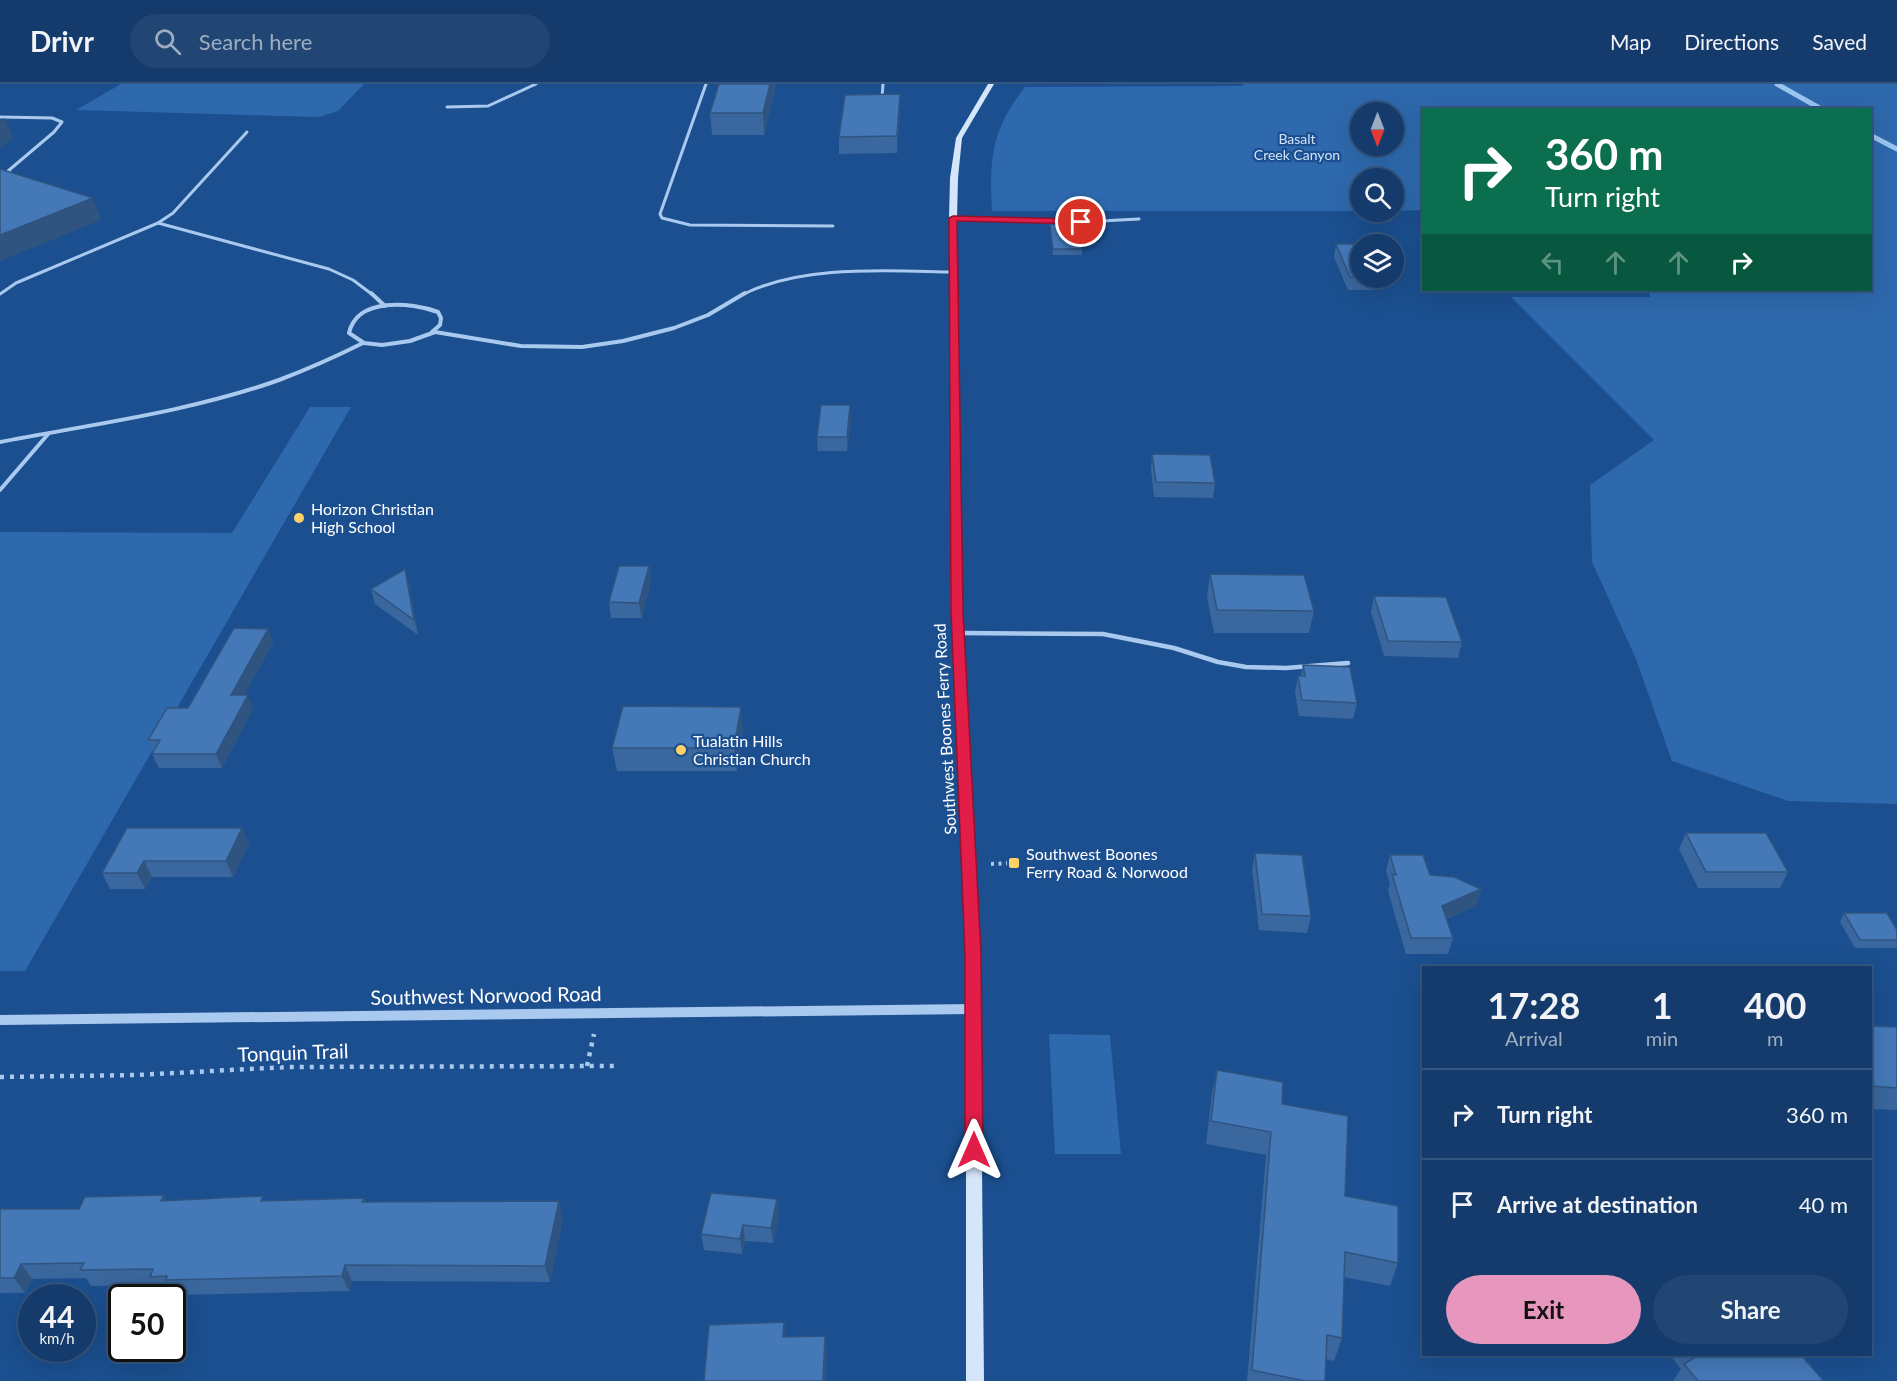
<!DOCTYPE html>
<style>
:root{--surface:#143b6b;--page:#214673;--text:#f1f3f6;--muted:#9dadc1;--line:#33557e;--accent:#e797bd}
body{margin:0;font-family:Lato,sans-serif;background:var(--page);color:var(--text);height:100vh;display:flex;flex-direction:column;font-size:22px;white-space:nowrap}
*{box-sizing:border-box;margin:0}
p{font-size:20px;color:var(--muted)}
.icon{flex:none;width:33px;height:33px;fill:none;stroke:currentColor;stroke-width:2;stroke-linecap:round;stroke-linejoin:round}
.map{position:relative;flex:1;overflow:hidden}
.sheet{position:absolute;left:1422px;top:882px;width:450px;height:390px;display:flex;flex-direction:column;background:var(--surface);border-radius:0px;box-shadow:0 6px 24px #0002,0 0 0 2px var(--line)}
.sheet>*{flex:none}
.hud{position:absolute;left:1422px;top:24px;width:450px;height:183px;border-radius:0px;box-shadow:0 6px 24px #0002,0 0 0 2px var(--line);background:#0b6e4f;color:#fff;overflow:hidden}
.needle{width:39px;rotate:180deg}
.buttons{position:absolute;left:1350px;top:18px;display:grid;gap:12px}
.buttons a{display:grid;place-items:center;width:54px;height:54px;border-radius:50%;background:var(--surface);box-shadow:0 6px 24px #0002,0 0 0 2px var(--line);font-size:30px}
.speed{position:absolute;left:18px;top:1200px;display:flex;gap:12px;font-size:30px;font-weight:700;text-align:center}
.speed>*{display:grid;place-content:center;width:78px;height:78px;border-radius:50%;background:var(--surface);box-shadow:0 6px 24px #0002,0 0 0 2px var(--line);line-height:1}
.speed small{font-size:15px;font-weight:400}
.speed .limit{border:3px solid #111;border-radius:9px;background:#fff;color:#111}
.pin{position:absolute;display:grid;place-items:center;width:51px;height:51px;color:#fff;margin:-26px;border:3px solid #fff;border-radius:50%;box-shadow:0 2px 6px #0007}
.me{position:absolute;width:66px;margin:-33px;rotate:0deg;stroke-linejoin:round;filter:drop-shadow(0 0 4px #0008)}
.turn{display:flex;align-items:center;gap:21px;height:126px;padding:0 24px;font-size:27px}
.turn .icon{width:78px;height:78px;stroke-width:2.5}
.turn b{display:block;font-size:42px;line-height:51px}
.lanes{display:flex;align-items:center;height:57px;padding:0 24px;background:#0003;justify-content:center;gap:30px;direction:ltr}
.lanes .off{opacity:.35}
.eta{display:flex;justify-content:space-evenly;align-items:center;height:102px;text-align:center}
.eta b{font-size:36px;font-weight:700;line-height:42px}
.primary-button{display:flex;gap:12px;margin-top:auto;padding:12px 24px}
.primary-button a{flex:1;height:69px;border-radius:36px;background:var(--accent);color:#111;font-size:24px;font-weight:700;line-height:69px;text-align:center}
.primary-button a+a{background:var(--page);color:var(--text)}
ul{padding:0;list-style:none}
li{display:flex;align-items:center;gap:18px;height:90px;padding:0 24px;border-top:2px solid var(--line)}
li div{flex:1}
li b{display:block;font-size:22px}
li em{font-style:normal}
header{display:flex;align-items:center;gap:36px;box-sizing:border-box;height:84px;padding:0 30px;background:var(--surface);border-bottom:2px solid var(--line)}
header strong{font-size:28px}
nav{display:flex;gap:33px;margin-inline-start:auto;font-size:21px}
.search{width:420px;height:54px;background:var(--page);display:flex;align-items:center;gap:15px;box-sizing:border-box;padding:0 21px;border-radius:33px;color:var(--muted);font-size:22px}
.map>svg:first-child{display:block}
</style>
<header>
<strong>Drivr</strong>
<div class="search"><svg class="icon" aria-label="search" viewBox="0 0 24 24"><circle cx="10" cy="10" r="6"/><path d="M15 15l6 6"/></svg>Search here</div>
<nav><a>Map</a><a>Directions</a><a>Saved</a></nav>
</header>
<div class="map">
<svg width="1897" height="1297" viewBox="0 0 1897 1297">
<rect width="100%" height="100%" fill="#1b4f8f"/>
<!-- green -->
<g fill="#2e69ad" fill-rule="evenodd">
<polygon points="121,0 364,0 338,27 319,33 76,26"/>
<path d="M 1243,0 L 1897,0 L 1897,720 L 1788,717 L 1672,677 L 1636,575 L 1592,478 L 1590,401 L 1654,356 L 1511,213 L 1650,213 L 1649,206 L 1870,206 L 1870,26 L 1424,26 L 1423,126 L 1394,127 L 1394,94 L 1360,94 L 1360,127 L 992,127 C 989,74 992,45 1025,3 L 1243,2 ZM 1360,28 L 1394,28 L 1394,62 L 1360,62 Z"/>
<polygon points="310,323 351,323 25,887 0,887 0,448 232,449"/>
<polygon points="1049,950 1110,951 1121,1070 1055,1070"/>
</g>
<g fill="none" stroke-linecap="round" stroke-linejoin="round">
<!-- stream -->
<g stroke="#9cc4f0" stroke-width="5">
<polyline points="1777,0 1823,26"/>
<polyline points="1870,51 1897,65"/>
</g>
<!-- path-far1 -->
<polyline stroke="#a9c9ee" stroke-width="4" stroke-dasharray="3 4.5" stroke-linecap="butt" points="991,780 1014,779"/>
<!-- path -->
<g stroke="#a9c9ee" stroke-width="4.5" stroke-dasharray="4 6" stroke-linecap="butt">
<polyline points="587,982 594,950"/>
<polyline points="0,993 137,991 287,983 617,982"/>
</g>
<!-- service-far2 -->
<g stroke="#a9c9ee" stroke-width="3">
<polyline points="706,0 660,130 662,134 690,141 833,142"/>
<polyline points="882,14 883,0"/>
<polyline points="447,23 488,22 536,0"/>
<polyline points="0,33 52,34 62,38 54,48 8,87 12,90"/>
<polyline points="953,134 1081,138 1139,135"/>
<polyline points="158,139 173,129 247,48"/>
<polyline points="0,210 16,199 158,139 329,185 353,196 373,211"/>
<path d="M 742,211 C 802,180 888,187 954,188"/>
</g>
<!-- service-far1 -->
<g stroke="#a9c9ee" stroke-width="4">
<polyline points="371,209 385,222"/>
<path d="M 432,248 L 440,241 L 441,234 L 438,228 C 411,218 357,213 349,249 L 364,259 L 382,261 L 410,257 L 435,248 L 521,262 L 582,263 L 623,257 L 674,244 L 708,231 L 745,209"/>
<path d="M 0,358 C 93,340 189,328 279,296 C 308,285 335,273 363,259"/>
<polyline points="0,406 49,349"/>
</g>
<!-- service -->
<polyline stroke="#a9c9ee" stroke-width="4.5" points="958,549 1103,550 1174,564 1218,578 1246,583 1286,584 1348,579"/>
<!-- tertiary -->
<polygon fill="#a9c9ee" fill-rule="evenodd" points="973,920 977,921 979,925 977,929 973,930 0,941 0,931"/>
<!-- secondary -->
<polygon fill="#d6e6fa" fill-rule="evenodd" points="988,0 994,0 962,54 958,94 957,134 962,527 980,870 984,1297 966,1297 966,870 952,527 949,134 950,94 956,54"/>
</g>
<!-- wall -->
<g fill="#3a679d">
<polygon points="719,0 776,0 764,51 712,51 710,29"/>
<polygon points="900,27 897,69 839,70 839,53"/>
<polygon points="1050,140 1082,165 1082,171 1053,171 1050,146"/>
<polygon points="1336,160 1360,160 1360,194 1380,194 1378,206 1348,206 1334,173"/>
<polygon points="851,335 847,367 818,367 817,353"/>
<polygon points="1152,370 1215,399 1213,414 1154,413 1151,385"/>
<polygon points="649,482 651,497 642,534 611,534 609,518"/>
<polygon points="1210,490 1314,527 1309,549 1214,549 1207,513"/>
<polygon points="409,500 418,551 375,520 371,505"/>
<polygon points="1374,512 1462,558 1458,574 1384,572 1371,528"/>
<polygon points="268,545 273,559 244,611 253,625 222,684 159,684 152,670 153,668 148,656 188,624"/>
<polygon points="1303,581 1357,619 1353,635 1299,632 1295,608 1298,592 1301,592"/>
<polygon points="743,646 737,687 617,687 612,664"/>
<polygon points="242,744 249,760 233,793 152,793 145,805 110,805 102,789"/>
<polygon points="1686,749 1788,788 1780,804 1698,804 1679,765"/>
<polygon points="1255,769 1311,832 1307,849 1259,846 1252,785"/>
<polygon points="1390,771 1430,791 1481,805 1476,822 1446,835 1453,854 1448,870 1406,870 1388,807 1390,799 1386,787"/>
<polygon points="1844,829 1897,856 1897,864 1855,864 1840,838"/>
<polygon points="1870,942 1897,943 1897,1026 1870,1025"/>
<polygon points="1217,986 1282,1020 1345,1112 1398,1179 1390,1202 1344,1193 1342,1254 1334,1277 1326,1275 1325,1297 1247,1297 1266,1071 1206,1060 1212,1009"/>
<polygon points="164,1111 167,1117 265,1117 364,1114 365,1118 563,1133 550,1198 352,1197 349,1207 175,1211 173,1208 160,1208 155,1201 91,1202 86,1194 32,1195 25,1209 0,1209 0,1125 79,1125"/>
<polygon points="777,1115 779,1131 773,1159 745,1157 742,1170 704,1166 701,1150"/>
<polygon points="1669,1270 1800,1270 1824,1297 1673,1297 1681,1285"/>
</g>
<!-- shaded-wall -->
<g fill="#305480">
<polygon points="770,0 776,0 764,51 763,29"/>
<polygon points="900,10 900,27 897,69 897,52"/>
<polygon points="5,34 13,54 0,64 0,37"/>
<polygon points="93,114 101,136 0,177 0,151"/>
<polygon points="850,321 851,335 847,367 847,353"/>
<polygon points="649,482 651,497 642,534 639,519"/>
<polygon points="405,485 409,500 418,551 414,536"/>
<polygon points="268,545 273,559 236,625 231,611"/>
<polygon points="248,611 253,625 222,684 216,670"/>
<polygon points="741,623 743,646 737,687 734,664"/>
<polygon points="242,744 249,760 233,793 226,777"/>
<polygon points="144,777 152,793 145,805 137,789"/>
<polygon points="1481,805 1476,822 1438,838 1442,822"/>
<polygon points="164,1111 173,1127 161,1117"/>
<polygon points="777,1115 779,1131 773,1159 771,1144"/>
<polygon points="559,1117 563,1133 550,1198 545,1182"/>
<polygon points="743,1141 745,1157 742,1170 740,1155"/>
<polygon points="21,1180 32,1195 25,1209 14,1194"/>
<polygon points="345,1181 352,1197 349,1207 342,1192"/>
<polygon points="784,1238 786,1253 783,1253"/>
<polygon points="825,1252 827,1267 826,1297 823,1297"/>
</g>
<!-- building -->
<g fill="#4478b7" stroke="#305480" stroke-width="1.5">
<polygon points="719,0 770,0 763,29 710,29"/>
<polygon points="900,10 897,52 839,53 845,11"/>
<polygon points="0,85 93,114 0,151"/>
<polygon points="1050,140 1078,140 1082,165 1053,165"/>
<polygon points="1336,160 1365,160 1360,160 1360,193 1350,193"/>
<polygon points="821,321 850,321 847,353 817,353"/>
<polygon points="1152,370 1210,371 1215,399 1156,398"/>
<polygon points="619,482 649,482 639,519 609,518"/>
<polygon points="405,485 414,536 371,505"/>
<polygon points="1210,490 1304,491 1314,527 1217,526"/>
<polygon points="1374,512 1446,513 1462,558 1388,557"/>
<polygon points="234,544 268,545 231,611 248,611 216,670 152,670 160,656 148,656 167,624 188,624"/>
<polygon points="1303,581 1350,583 1357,619 1302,616 1298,592 1305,592"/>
<polygon points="623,622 741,623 734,664 612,664"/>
<polygon points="127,744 242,744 226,777 144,777 137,789 102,789"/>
<polygon points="1686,749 1766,749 1788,788 1706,788"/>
<polygon points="1255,769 1302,771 1311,832 1262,830"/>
<polygon points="1390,771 1423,771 1430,791 1454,793 1481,805 1442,822 1453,854 1411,854 1392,790 1396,791"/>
<polygon points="1844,829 1887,829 1897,846 1897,856 1860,856"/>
<polygon points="1870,942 1897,943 1897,1004 1870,1002"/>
<polygon points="1217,986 1283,998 1282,1020 1348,1032 1345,1112 1398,1122 1398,1179 1345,1168 1342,1254 1327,1251 1325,1297 1305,1297 1252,1286 1271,1048 1211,1037"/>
<polygon points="711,1109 777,1115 771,1144 743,1141 740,1155 701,1150"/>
<polygon points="164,1111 161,1117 263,1112 261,1117 364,1114 362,1118 559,1117 545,1182 345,1181 342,1192 166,1196 167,1192 150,1193 153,1185 80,1186 84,1179 21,1180 14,1194 0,1194 0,1125 79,1125 85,1113"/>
<polygon points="784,1238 783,1253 825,1252 823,1297 704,1297 709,1241"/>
<polygon points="1701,1270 1800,1270 1824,1297 1698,1297 1684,1280"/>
</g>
<!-- route -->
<polygon fill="#e11d48" stroke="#92132f" stroke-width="1.5" points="953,132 1081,135 1085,138 1081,140 957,137 963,527 981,870 983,1066 981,1072 974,1074 968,1072 965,1066 965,870 951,527 949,134"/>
<!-- markers -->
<g fill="#ffd166" stroke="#1b4f8f" stroke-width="2">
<circle cx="299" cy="434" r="6"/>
<circle cx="681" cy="666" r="6"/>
<rect x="1008" y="773" width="12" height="12" rx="3"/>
</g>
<g text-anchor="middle" stroke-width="4.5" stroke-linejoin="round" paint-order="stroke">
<!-- far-park labels -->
<g font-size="14" fill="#cfe3fa" stroke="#1b4f8f">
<text x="1297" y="60">Basalt<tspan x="1297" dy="16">Creek Canyon</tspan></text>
</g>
<!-- poi labels -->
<g font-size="16" fill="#fff" stroke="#1b4f8f" text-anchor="start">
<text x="311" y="431">Horizon Christian<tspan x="311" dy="18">High School</tspan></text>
<text x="693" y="663">Tualatin Hills<tspan x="693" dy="18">Christian Church</tspan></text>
<text x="1026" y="776">Southwest Boones<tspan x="1026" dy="18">Ferry Road &amp; Norwood</tspan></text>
</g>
<!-- street labels -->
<g font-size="16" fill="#fff" stroke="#1b4f8f">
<text transform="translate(945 645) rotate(-93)" y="6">Southwest Boones Ferry Road</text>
</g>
<!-- near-street labels -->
<g font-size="20" fill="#fff" stroke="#1b4f8f">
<text transform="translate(486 912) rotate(-1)" y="7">Southwest Norwood Road</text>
<text transform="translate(293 969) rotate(-2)" y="7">Tonquin Trail</text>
</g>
</g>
</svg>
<div class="buttons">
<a><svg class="needle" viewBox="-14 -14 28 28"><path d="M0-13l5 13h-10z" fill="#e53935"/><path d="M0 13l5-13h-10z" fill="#9dadc1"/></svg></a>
<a><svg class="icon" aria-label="search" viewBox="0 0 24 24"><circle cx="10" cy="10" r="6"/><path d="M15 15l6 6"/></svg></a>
<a><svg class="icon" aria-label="layers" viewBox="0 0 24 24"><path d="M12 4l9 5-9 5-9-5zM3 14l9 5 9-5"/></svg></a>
</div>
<div class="speed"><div>44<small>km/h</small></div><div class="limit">50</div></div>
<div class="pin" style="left:1081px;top:138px;background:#d93025"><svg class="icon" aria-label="arrive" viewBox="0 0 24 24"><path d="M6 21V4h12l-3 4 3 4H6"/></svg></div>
<svg class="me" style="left:974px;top:1066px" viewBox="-20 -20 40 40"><path d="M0-17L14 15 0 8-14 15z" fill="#e11d48" stroke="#fff" stroke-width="4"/></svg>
<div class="hud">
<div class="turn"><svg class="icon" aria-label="right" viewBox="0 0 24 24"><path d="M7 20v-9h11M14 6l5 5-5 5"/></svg><div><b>360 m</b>Turn right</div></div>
<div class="lanes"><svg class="icon off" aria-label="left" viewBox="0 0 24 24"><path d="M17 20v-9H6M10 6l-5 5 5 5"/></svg><svg class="icon off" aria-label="ahead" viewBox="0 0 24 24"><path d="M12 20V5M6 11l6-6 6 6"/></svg><svg class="icon off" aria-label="ahead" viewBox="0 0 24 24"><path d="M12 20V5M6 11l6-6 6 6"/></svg><svg class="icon" aria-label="right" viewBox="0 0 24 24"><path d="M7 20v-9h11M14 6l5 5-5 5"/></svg></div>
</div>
<section class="sheet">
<div class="eta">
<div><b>17:28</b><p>Arrival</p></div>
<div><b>1</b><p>min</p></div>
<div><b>400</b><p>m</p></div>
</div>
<ul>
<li><svg class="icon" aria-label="right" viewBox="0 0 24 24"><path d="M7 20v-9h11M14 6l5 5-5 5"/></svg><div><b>Turn right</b></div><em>360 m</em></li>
<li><svg class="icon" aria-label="arrive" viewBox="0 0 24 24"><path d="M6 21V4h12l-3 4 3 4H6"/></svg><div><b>Arrive at destination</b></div><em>40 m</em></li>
</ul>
<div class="primary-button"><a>Exit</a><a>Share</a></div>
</section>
</div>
